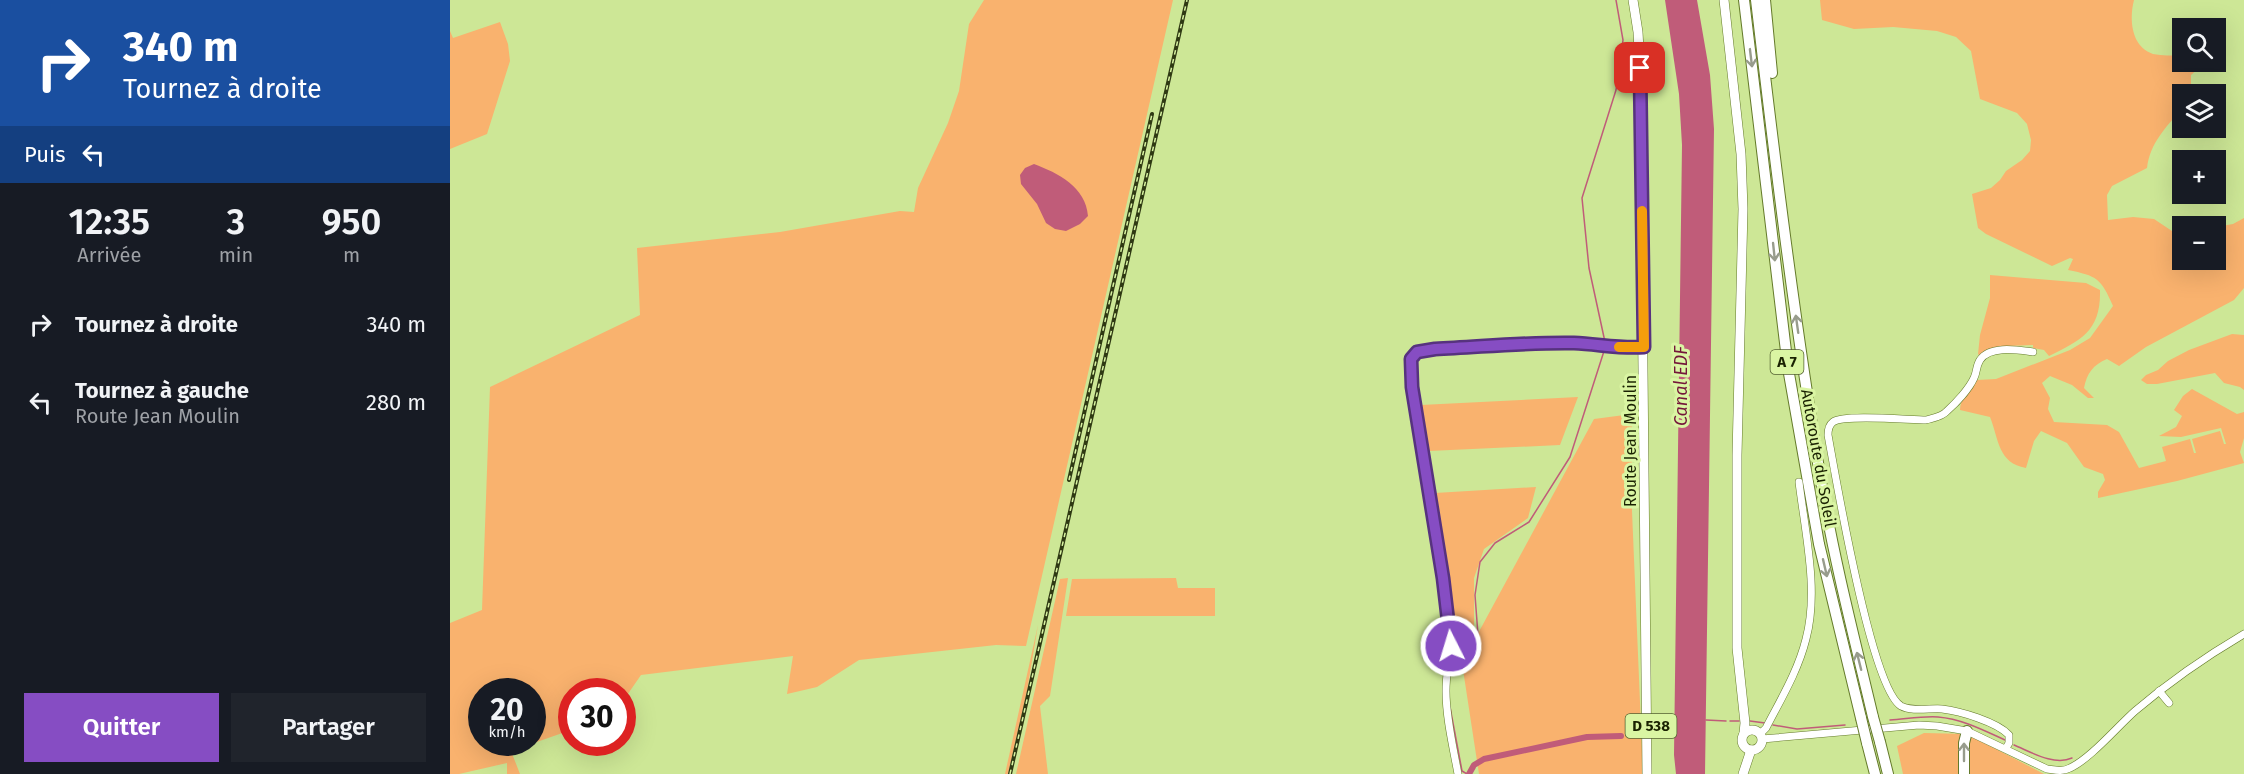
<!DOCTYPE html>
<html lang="fr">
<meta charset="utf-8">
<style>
:root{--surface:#171b24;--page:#20242c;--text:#f1f3f6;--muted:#9ea1a6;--accent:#864dc3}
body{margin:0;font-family:"Fira Sans",sans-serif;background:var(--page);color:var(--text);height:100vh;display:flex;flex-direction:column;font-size:22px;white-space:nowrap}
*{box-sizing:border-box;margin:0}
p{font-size:20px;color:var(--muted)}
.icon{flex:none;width:33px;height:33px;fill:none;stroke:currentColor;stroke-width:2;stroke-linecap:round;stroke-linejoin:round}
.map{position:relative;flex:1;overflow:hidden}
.sheet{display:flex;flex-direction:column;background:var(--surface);width:450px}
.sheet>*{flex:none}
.hud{background:#1a4fa0;color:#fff;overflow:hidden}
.buttons{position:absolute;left:1722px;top:18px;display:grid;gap:12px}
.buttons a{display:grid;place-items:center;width:54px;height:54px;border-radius:0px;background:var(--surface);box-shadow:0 6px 24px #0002;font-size:30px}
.speed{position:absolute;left:18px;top:678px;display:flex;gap:12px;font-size:30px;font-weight:700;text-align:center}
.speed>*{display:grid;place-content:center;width:78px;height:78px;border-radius:50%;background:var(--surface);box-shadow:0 6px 24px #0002;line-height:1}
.speed small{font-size:15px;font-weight:400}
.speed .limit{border:9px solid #d22;background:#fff;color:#111}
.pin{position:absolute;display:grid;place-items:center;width:51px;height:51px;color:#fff;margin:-26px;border-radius:12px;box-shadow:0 3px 9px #0006}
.me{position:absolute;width:66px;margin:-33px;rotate:355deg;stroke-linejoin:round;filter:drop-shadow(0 0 4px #0008)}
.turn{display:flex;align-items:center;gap:21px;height:126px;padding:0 24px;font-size:27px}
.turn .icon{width:78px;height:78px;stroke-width:2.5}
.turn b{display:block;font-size:42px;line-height:51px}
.then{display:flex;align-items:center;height:57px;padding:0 24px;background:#0003;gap:12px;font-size:22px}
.eta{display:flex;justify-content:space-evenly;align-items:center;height:102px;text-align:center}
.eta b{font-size:36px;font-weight:600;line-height:42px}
.action{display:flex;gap:12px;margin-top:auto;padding:12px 24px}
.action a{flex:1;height:69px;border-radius:0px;background:var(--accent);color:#fff;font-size:24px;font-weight:600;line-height:69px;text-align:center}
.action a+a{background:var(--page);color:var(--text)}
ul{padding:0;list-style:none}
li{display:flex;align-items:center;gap:18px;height:78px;padding:0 24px}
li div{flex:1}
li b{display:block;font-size:22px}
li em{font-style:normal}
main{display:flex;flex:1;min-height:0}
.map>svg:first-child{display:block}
</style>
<main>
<section class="sheet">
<div class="hud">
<div class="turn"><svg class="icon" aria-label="right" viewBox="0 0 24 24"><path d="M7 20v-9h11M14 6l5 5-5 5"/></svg><div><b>340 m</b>Tournez à droite</div></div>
<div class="then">Puis<svg class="icon" aria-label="left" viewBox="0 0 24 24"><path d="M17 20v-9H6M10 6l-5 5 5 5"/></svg></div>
</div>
<div class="eta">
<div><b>12:35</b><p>Arrivée</p></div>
<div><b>3</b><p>min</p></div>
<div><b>950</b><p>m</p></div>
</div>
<ul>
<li><svg class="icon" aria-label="right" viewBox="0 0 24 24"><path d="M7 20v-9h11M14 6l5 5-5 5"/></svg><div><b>Tournez à droite</b></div><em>340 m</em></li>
<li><svg class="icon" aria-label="left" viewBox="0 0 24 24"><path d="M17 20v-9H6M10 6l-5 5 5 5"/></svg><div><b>Tournez à gauche</b><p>Route Jean Moulin</p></div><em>280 m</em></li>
</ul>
<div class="action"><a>Quitter</a><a>Partager</a></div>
</section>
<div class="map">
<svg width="1794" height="774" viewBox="0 0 1794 774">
<rect width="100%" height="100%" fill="#cde796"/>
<!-- green -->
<g fill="#f9b26e" fill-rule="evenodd">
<path d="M 534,0 L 723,0 L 576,646 L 546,645 L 409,660 L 367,687 L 337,694 L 343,656 L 191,675 L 173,701 L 172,692 L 122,692 L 121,730 L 61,751 L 70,774 L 57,774 L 57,763 L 9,774 L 0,774 L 0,623 L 32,610 L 40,387 L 190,315 L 187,248 L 330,232 L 450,211 L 464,212 L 468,188 L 498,123 L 509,91 L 519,24 ZM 32,692 L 82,692 L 82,742 L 32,742 Z"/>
<path d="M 1370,0 L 1684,0 C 1679,19 1681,47 1703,54 C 1712,56 1723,55 1732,56 L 1732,62 L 1746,62 L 1752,65 L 1741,75 L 1741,94 L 1732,94 L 1732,109 C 1716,127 1700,143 1697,168 L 1662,186 L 1657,195 L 1658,220 L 1683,217 L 1704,219 L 1725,233 L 1725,235 L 1732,233 L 1732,260 L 1766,260 L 1766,227 L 1783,224 L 1794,218 L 1794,288 L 1784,300 L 1696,347 L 1669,366 L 1657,359 C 1643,365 1637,373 1634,388 L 1644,398 L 1638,398 L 1622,385 L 1600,376 L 1592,383 L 1600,398 L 1598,409 L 1604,422 L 1657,425 L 1669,432 L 1689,468 L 1716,461 L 1712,447 L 1740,439 L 1744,453 L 1746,453 L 1742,439 L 1770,431 L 1774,444 L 1776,444 L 1771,428 L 1731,437 L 1709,436 L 1726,427 L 1732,416 L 1724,410 L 1733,396 L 1742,389 L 1787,414 L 1794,412 L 1794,438 L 1790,452 L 1794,463 L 1727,481 L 1648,498 L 1648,492 L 1655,480 L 1653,474 L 1634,467 L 1617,443 L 1591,431 L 1584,441 L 1576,468 C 1548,463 1549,440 1540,417 L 1510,410 C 1510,398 1520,389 1527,380 L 1546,379 L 1620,350 L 1640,338 L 1663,306 C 1651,278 1647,276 1618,270 L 1623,259 L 1620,258 L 1602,266 L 1536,234 L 1528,228 L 1522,194 L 1541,188 L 1550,180 L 1556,171 L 1572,160 L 1580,151 L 1581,140 L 1577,124 L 1567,113 L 1530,99 L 1521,51 L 1506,37 L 1487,31 L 1443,27 L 1404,29 L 1372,20 Z"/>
<polygon points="50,22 58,44 60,61 37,134 0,149 0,31 3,38"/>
<path d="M 1540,275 L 1636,283 L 1650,290 C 1651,331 1631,340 1599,356 L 1594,350 L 1583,348 L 1583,345 L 1557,346 L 1530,356 L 1528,354 L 1530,335 L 1540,298 Z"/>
<polygon points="1782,334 1794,335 1794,390 1790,387 1774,383 1765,373 1707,384 1697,384 1691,380 1696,375 1708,370 1718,361 1739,350"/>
<polygon points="1128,397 1110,445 979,451 971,405"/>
<polygon points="1182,414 1182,511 1193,774 1029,774 1012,663 1144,419"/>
<polygon points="1086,487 1078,518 1034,549 1024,578 1024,636 1003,657 1000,583 985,493"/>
<polygon points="618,578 600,696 590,706 598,774 566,774 610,579"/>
<polygon points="726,578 728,588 765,588 765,616 616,616 622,579"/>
<polygon points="588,625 577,691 558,774 555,774"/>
<polygon points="1474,733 1517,734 1594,774 1453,774 1447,746"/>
</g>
<!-- water -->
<g fill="#c05c79">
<polygon points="1215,0 1247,0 1260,75 1264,129 1255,774 1226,774 1224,755 1232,145 1229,94"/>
<path d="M 584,164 C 608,173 636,187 638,216 L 630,224 L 616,231 L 605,229 L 596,223 L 587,204 L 571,184 L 570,175 L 575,168 Z"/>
</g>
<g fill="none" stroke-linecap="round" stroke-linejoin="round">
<!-- stream -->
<g stroke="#c05c79" stroke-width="1.5">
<polyline points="1155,342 1139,268 1132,198 1166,90 1173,40 1166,0"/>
<polyline points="1000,670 1028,635 1025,595 1030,562 1045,543 1079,522 1120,457 1155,348"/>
<polyline points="1000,707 1012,771 1017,774"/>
<polyline points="1256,720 1276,721"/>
<path d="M 1440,720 C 1456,719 1472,716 1488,717 C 1512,719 1533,730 1555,740"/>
<polyline points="1280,721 1289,721"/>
<polyline points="1300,721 1315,723"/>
<polyline points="1323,725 1347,729 1395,725"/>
<path d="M 1564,745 C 1581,752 1604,766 1622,758"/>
</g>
<!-- canal -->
<polyline stroke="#c05c79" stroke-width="6" points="1019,774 1024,765 1034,759 1137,737 1171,736"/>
<!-- minor casing -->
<g stroke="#647a2a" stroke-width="8">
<g id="minor">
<polyline points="1709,691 1719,703"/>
<path d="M 1310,734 L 1316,728 C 1331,699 1348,671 1356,639 C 1369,591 1355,532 1349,482"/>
<path d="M 1312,739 L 1469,725 L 1487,726 L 1517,731 L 1597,769 C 1605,770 1612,772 1620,768 C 1640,759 1667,727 1685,711 C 1719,682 1755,657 1794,634"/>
<path d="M 1556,748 L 1559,743 L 1559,735 C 1547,722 1510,711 1492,709 C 1480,708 1462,712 1451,706 C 1421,688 1386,478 1378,435 C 1378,429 1379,425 1383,422 C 1394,414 1459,420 1476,420 C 1483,418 1492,417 1497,411 C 1506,403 1519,389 1524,378 C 1527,372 1526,366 1530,360 C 1540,345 1568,350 1583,352"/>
<path d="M 1008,774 C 1003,747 996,718 996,691 C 996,670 1001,651 1000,630 L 980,494 L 962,387 L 961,359 L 967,352 L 985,349 C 1031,347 1078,342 1124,343 C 1148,344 1171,349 1194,347"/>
</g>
</g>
<!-- major casing -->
<g stroke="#647a2a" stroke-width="10">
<g id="major">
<polyline points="1183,0 1188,32 1190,68 1197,774"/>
<polyline points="1274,0 1291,154 1293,209 1287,455 1287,648 1295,723 1294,733"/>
<circle cx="1302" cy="740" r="10"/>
<polyline points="1293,774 1301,750"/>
</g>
</g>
<!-- highway casing -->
<g stroke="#647a2a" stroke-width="12">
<g id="highway">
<polyline points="1294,0 1338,368 1369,544 1411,718"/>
<path d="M 1306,0 C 1325,162 1345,325 1372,487 C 1385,564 1405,641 1423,717"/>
<polyline points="1315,0 1322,73"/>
<polyline points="1430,742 1438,774"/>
<polyline points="1417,743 1425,774"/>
<polyline points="1514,774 1514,743 1517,731"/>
</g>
</g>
<!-- minor -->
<use href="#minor" stroke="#fff" stroke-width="7"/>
<!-- major -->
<use href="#major" stroke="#fff" stroke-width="9"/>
<!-- highway -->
<use href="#highway" stroke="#fff" stroke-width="10"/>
<!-- rail casing -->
<g stroke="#2f3913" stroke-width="4">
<g id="rail">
<polyline points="619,480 702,114"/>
<polyline points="560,774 737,0"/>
</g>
</g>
<!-- rail -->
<use href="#rail" stroke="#daf5a3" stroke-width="1.5" stroke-dasharray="4.5" stroke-linecap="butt"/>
<!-- highway-bridge casing -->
<g stroke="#647a2a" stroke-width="12" stroke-linecap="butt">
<g id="highway-bridge">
<polyline points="1423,717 1430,742"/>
<polyline points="1411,718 1417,743"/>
</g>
</g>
<!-- highway-bridge -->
<use href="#highway-bridge" stroke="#fff" stroke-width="10"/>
</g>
<!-- one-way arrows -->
<defs><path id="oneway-shaft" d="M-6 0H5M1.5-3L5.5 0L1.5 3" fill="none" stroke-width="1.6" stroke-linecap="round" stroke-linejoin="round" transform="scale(1.5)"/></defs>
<g stroke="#989c8d">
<use href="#oneway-shaft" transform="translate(1301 58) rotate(83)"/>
<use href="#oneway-shaft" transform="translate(1324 252) rotate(84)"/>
<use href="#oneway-shaft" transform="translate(1347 324) rotate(-98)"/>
<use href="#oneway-shaft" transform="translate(1375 568) rotate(77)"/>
<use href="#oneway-shaft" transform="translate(1409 661) rotate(-104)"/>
<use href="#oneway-shaft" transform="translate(1514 752) rotate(-90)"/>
</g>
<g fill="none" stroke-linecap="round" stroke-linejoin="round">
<!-- route casing -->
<g stroke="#57327f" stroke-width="15">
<path id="route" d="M 1001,646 L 993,578 L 962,387 L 961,359 L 967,352 L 985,349 C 1031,347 1078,342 1124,343 C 1148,344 1171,349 1194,347 L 1190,68"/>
</g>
<!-- route -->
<use href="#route" stroke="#864dc3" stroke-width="10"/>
<!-- slow -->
<polyline stroke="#f59e0b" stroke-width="10" points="1169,347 1194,347 1192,211"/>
</g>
<g text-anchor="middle" stroke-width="6" stroke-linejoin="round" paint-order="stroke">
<!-- shield labels -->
<g fill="#daf5a3" stroke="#546132" stroke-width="1.5">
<rect x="1320.5" y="350" width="33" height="24" rx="4.5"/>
<rect x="1175.5" y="714" width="51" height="24" rx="4.5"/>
</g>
<g font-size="15" font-weight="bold" fill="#1a2202">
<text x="1337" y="367">A 7</text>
<text x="1201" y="731">D 538</text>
</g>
<!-- street labels -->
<g font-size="16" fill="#1a2202" stroke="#daf5a3">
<text transform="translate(1180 441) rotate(-90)" y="6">Route Jean Moulin</text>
<text transform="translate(1369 458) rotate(80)" y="6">Autoroute du Soleil</text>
</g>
<!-- water labels -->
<g font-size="18" font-style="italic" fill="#74173a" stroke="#daf5a3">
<text transform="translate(1231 386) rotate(-90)" y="6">Canal EDF</text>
</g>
</g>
</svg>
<div class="buttons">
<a><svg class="icon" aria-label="search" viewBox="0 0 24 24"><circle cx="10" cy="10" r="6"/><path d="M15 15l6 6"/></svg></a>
<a><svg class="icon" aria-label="layers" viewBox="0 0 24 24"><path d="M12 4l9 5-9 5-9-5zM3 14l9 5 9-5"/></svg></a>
<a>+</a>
<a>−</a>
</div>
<div class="speed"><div>20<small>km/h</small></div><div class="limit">30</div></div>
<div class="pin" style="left:1190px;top:68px;background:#d93025"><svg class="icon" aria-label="arrive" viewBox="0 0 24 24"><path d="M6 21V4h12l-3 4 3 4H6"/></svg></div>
<svg class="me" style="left:1001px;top:646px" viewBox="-20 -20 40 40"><circle r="17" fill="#864dc3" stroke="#fff" stroke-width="3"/><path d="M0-11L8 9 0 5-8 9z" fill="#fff"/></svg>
</div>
</main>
